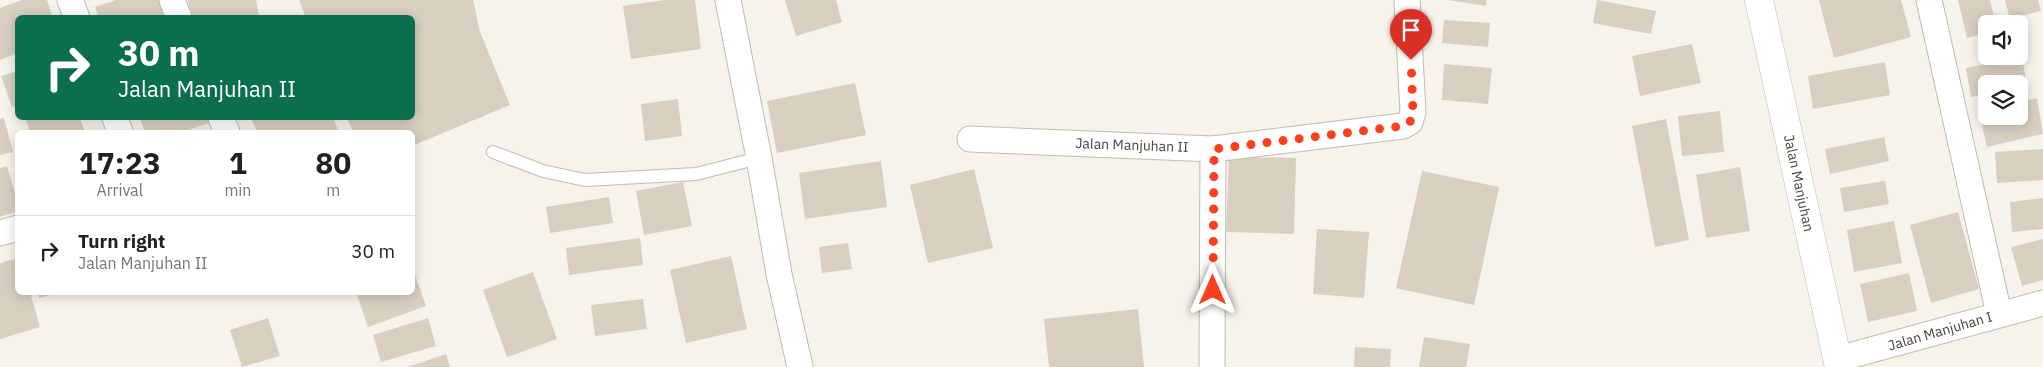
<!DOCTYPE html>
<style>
:root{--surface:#fff;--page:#f2f2f2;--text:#202124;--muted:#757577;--line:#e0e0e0}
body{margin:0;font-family:"IBM Plex Sans",sans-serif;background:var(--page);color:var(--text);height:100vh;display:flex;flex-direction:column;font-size:19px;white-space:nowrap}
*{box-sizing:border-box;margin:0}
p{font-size:16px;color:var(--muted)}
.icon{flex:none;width:28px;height:28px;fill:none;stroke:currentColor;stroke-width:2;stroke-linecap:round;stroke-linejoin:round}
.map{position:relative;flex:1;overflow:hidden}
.panel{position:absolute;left:15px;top:130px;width:400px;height:165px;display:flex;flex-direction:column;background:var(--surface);border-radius:8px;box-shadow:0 2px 12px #0003}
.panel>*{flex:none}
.banner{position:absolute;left:15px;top:15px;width:400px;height:105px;border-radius:8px;box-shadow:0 2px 12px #0003;background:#0b6e4f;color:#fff;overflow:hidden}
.buttons{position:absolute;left:1978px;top:15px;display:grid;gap:10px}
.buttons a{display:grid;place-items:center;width:50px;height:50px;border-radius:8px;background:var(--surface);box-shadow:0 2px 12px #0003;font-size:25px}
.pin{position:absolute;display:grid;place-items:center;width:42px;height:42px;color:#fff;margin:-51px -21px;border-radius:50% 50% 50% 0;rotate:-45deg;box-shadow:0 0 5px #0007}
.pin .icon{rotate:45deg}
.me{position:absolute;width:55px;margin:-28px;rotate:0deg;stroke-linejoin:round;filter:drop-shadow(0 0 4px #0008)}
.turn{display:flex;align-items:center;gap:18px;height:105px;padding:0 20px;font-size:22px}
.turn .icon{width:65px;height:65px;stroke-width:2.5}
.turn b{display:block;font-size:35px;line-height:42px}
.eta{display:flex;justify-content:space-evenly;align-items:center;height:85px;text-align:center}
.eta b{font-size:30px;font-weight:700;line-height:35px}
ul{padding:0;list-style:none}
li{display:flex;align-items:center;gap:15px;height:70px;padding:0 20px;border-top:1px solid var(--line)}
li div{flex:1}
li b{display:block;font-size:19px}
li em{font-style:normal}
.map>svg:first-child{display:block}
</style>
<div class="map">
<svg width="2043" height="367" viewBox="0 0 2043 367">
<rect width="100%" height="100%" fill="#f6f3ec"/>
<!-- building -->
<g fill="#d8cfc1">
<polygon points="22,0 47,0 53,18 18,18 18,53 0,60 0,8"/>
<polygon points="116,0 159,0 165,18 99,18 95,7"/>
<polygon points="188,0 256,0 259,16 251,18 192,18"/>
<polygon points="299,0 473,0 480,32 510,105 412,146 412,132 353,132 347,118 412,118 412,18 306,18"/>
<polygon points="664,0 695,0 701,49 631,59 623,6"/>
<polygon points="785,0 836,0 842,22 796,36"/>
<polygon points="1448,0 1487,0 1486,6"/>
<polygon points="1597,0 1656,11 1651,34 1593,23"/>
<polygon points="1819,0 1901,0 1911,37 1834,58"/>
<polygon points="1958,0 1990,0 1996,24 1986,24 1986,33 1967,38"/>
<polygon points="2005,0 2038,0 2041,11 2010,19"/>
<polygon points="1444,20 1490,23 1488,47 1442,43"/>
<polygon points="1692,44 1701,83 1640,96 1632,56"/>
<polygon points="2022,57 2027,86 2019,88 2019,84 1986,84 1986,94 1971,97 1966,68"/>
<polygon points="1885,62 1890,95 1813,109 1808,76"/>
<polygon points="1444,64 1492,68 1488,104 1442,100"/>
<polygon points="18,71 18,105 12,107 1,76"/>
<polygon points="855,83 866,135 777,153 767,101"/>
<polygon points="2037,98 2043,134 1987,147 1979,112 1986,110 1986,116 2019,116 2019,102"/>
<polygon points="678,99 682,136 645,141 641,104"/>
<polygon points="1720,111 1724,152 1682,156 1678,116"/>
<polygon points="4,118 13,152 0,155 0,119"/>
<polygon points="33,118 80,118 85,132 30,132 26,120"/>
<polygon points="140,118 215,118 216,121 181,132 145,132"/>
<polygon points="251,118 333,118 339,132 257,132"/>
<polygon points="1666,119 1689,240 1655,247 1632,126"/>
<polygon points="1884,137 1889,161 1830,174 1825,149"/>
<polygon points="2043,149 2043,180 1997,183 1995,152"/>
<polygon points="1229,157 1296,158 1294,234 1226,232"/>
<polygon points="881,161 887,207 805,219 799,173"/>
<polygon points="7,166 18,203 18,211 0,217 0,168"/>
<polygon points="1740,167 1750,231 1706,238 1696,175"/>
<polygon points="974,169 993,248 928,263 910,185"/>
<polygon points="1422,171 1499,187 1474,305 1396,288"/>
<polygon points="1885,181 1889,204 1844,212 1840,188"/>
<polygon points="683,182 692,226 644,235 636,191"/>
<polygon points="609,197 613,223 550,233 546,207"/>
<polygon points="2043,198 2043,229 2012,232 2010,202"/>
<polygon points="1958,212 1979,289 1931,303 1910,225"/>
<polygon points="1894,221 1902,263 1854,272 1847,230"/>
<polygon points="1317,229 1369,232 1364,298 1313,294"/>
<polygon points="640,238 643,265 569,275 566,248"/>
<polygon points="2043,239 2043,280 2022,286 2011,247"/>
<polygon points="848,243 852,269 822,273 819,247"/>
<polygon points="731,256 747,329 686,343 670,270"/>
<polygon points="18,258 18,292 30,292 40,327 0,339 0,263"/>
<polygon points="413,269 426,306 368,327 356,292 412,292"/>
<polygon points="533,272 557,339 507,357 483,290"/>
<polygon points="1909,273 1917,311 1868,322 1860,284"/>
<polygon points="38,292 58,292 58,293 39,298"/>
<polygon points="643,299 647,329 595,336 591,305"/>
<polygon points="1138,309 1144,367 1049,367 1044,319"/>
<polygon points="268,318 280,356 242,367 230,330"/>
<polygon points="428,318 436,346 381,362 373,335"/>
<polygon points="1424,337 1470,344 1466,367 1419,367"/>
<polygon points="1355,347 1391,349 1390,367 1354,367"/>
<polygon points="446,354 450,367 408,367"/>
</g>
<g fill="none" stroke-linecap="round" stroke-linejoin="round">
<!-- service casing -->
<g stroke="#c2bbae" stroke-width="14">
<polyline id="service" points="493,152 543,171 585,180 696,174 759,158"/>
</g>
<!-- minor casing -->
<g stroke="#c2bbae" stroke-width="27">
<g id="minor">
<polyline points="70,0 77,18"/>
<polyline points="172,0 179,18"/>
<polyline points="728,0 759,158 779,274 800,367"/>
<polyline points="1929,0 1999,314"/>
<polyline points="115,118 120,132"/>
<polyline points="221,118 227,132"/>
<polyline points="970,139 1213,149 1403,126 1410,122 1413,112 1407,0"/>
<polyline points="0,233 18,228"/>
<polyline points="1838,359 2043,303"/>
<polyline points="1212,367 1213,149"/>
</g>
</g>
<!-- tertiary casing -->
<g stroke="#c2bbae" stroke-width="29">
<polyline id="tertiary" points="1759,0 1839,367"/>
</g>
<!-- service -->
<use href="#service" stroke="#fff" stroke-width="12"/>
<!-- minor -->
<use href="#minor" stroke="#fff" stroke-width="25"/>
<!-- tertiary -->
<use href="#tertiary" stroke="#fff" stroke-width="28"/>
</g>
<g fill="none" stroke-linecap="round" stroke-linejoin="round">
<!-- route -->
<polyline stroke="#fc3f1d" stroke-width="9" stroke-dasharray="0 16.2" points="1213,290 1214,149 1403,126 1410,122 1413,112 1411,60"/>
</g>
<g text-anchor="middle" stroke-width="4" stroke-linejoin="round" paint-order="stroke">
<!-- street labels -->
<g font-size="14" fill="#4b4439" stroke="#fff">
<text transform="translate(1132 145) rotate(2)" y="5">Jalan Manjuhan II</text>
<text transform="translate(1799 183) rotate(78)" y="5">Jalan Manjuhan</text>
<text transform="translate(1940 331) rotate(-16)" y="5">Jalan Manjuhan I</text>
</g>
</g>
</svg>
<div class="buttons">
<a><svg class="icon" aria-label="sound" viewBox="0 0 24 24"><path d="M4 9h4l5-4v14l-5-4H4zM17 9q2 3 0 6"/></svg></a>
<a><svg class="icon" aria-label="layers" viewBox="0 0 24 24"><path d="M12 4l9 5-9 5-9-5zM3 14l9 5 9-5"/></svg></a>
</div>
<div class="pin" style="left:1411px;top:60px;background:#d93025"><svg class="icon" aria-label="arrive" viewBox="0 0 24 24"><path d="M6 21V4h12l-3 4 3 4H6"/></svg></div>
<svg class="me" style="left:1213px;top:290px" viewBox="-20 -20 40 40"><path d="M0-17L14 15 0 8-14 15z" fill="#fc3f1d" stroke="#fff" stroke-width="4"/></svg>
<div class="banner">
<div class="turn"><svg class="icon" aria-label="right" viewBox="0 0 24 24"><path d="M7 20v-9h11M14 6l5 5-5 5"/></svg><div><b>30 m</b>Jalan Manjuhan II</div></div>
</div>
<section class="panel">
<div class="eta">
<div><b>17:23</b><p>Arrival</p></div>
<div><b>1</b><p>min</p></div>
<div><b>80</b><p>m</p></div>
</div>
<ul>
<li><svg class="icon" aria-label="right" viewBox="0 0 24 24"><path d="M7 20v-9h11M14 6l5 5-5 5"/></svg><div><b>Turn right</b><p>Jalan Manjuhan II</p></div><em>30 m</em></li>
</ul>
</section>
</div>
